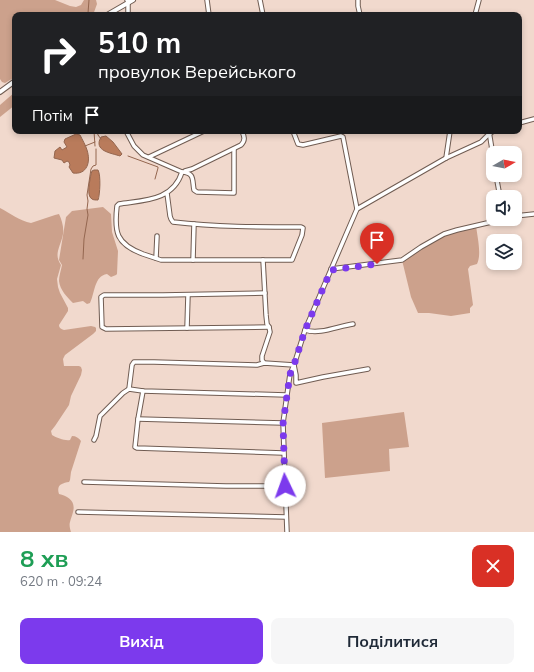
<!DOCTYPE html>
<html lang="uk">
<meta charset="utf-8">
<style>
:root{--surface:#fff;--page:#f6f6f7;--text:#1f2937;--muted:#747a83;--accent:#7c3aed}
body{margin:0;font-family:Mulish,sans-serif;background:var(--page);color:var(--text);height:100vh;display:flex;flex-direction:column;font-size:15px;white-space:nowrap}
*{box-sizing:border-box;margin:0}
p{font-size:13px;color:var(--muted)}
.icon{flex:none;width:22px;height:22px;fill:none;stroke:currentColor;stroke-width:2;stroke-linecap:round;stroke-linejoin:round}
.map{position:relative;height:532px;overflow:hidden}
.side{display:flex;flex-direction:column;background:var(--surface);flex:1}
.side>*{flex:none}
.top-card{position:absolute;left:12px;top:12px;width:510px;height:122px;border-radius:8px;box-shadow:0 2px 6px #0003;background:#202124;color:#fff;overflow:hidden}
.needle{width:26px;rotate:81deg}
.buttons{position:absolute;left:486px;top:146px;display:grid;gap:8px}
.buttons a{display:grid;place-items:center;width:36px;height:36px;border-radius:8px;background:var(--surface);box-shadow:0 2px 6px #0003;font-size:20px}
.pin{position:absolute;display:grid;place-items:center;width:34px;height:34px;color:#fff;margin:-41px -17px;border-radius:50% 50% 50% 0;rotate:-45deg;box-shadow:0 0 4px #0007}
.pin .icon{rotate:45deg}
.me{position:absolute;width:44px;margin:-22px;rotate:357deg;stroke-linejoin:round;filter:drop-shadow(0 0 3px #0008)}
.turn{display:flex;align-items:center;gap:14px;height:84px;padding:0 20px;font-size:18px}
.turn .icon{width:52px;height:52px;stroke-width:2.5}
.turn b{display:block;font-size:28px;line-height:34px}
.then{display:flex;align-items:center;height:38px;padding:0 20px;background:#0003;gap:8px;font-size:15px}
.round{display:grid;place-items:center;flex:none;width:42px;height:42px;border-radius:8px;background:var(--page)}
.head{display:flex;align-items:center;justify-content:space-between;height:68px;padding:0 20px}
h1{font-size:24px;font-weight:700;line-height:30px;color:#1e9e55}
.primary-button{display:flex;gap:8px;margin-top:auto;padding:8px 20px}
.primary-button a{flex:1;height:46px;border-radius:8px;background:var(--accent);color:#fff;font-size:16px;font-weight:700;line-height:46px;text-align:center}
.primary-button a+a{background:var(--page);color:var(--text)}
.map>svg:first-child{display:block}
</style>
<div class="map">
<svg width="534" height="532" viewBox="0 0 534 532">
<rect width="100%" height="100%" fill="#f1d9cd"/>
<!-- green -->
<g fill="#cca18c">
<polygon points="0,0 55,0 70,6 76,7 81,5 84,0 96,0 97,4 93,15 15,15 15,77 5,83 2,82 0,79"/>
<polygon points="15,92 15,105 0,117 0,105"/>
<path d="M 103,207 L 111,214 L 112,232 L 118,251 L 117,274 L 116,275 L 111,277 L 107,274 C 94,276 95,293 90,303 L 87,304 L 83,301 L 73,303 C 67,297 60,290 59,281 C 59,276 61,270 62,265 L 59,260 L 66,217 L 72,211 Z"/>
<path d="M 0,208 C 10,213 20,221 31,223 L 55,215 L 59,214 C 62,220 64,228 63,234 C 61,246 53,254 61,265 L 57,279 L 58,287 L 60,293 L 68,308 L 68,311 L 59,325 C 59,328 61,329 64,330 L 91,326 L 95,327 L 96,328 L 96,331 L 93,334 L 65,355 L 63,359 L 64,366 L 79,366 L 81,367 L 82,370 L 81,375 L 71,396 L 69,405 L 55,426 L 51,431 L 52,435 C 57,438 65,441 70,440 L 72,436 C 76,436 79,438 81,441 L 71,472 L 70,480 L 69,482 C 62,483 56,485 59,494 C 68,496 76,501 73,512 C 72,516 71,518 70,522 C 69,525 70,529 71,532 L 0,532 Z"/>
<path d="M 476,225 C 477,236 482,254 477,264 L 470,266 L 468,269 L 473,305 L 470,308 L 470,313 L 451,316 L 429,313 L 418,313 L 411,297 L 402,260 L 435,239 Z"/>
<polygon points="404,412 409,447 389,449 390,471 325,478 322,423"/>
</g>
<!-- water -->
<g fill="#b97b5b" stroke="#94664f">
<path d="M 76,134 L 80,135 C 82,139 86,146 87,150 C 91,162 87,175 73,173 L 69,167 L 70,165 L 69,162 L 67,161 L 64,163 L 62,160 L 54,158 L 55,151 L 60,147 L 62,150 L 67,147 L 64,142 L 65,139 Z"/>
<path d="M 106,136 L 113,142 L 122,154 L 120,156 C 111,153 93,151 101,137 Z"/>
<path d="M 94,170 L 98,170 C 101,175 100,195 98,200 C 96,200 93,200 92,199 C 86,196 90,180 91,174 L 92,171 Z"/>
</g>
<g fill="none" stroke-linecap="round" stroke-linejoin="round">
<!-- stream -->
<g stroke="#94664f" stroke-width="1">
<polyline points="89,0 88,13 90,15"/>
<polyline points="94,131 95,146"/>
<polyline points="97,131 98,135 101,139"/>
<polyline points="85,146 95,142"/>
<polyline points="128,156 158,167 158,168 155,179"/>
<polyline points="83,259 84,239 88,215 87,209 88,201 87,195 91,169 93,166 96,165 96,149"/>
</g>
<!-- minor casing -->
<g stroke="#705c52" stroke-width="5.5">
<g id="minor">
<polyline points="127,0 128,2 128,15"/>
<polyline points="207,0 209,15"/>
<polyline points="260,0 263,15"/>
<polyline points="358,0 358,6 360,15"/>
<polyline points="475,15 479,0"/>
<polyline points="519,123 534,119"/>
<path d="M 126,131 L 134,146 L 143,155 L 182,172 C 173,201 144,200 119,204 L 117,206 C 114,232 116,244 143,254 C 149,256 155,258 161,260 L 292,260 L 302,235 L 303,228 L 301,227 C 258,227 216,227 173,222 L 171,219 L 170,216 L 167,193"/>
<polyline points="293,131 298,144 303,145 341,136 343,137 357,209"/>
<polyline points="489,131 493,156"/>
<polyline points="149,157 204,131"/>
<polyline points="446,158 450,131"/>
<path d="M 185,171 L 192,169 L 241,145 C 246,140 244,136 242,131"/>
<path d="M 182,172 C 195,173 192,180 194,190 L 197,192 L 234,193 L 234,149"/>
<polyline points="496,175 500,197"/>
<polyline points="515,216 534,214"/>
<polyline points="156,258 157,236"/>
<polyline points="193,260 194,224"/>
<polyline points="263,260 266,315 267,324 269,327 270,332 262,356 262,360 264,363"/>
<polyline points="331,269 402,260 421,247 444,234 457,230 500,220 501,219"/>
<polyline points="265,293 163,295 104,295 101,297 102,327 106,329 269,327"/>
<polyline points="187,328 188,295"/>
<path d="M 305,330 C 320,335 338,326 353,324"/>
<polyline points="129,389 132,365 134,362 154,362 257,365 264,363 294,365 296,375 296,383 323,377 368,369"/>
<polyline points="143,391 138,419 135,447 137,448 283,453"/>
<polyline points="138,419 283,423"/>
<polyline points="94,440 96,436 100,416 123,393 129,389 143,391 286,395"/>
<polyline points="84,482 226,486 285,486"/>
<polyline points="78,512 286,517"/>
<polyline points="287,532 283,423 290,374 294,365 305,330 357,209 446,158 481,142 489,134 494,131"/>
</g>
</g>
<!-- major casing -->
<g stroke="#705c52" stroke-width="6">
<g id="major">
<polyline points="107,15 133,0"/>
<polyline points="0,92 15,81"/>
</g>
</g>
<!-- minor -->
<use href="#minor" stroke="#fff" stroke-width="3.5"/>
<!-- major -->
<use href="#major" stroke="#fff" stroke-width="4"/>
</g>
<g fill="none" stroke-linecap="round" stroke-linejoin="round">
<!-- route -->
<polyline stroke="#7c3aed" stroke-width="7" stroke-dasharray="0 12.6" points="285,486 283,424 290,374 294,365 305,330 331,270 377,264"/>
</g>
</svg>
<div class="buttons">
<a><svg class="needle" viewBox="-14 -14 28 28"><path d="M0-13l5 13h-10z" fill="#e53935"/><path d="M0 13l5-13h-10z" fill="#747a83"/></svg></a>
<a><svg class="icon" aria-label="sound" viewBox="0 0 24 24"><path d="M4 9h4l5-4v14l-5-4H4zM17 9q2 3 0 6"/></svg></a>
<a><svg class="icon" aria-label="layers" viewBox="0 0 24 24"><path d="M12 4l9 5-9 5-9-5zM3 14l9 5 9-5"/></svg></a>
</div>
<div class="pin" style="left:377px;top:264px;background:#d93025"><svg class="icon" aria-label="arrive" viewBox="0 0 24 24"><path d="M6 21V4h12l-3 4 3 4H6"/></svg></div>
<svg class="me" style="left:285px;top:486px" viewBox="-20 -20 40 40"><circle r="19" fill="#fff"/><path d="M0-13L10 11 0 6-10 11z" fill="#7c3aed"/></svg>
<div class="top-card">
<div class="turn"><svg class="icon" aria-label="right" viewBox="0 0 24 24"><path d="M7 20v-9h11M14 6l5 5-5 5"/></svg><div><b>510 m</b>провулок Верейського</div></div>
<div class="then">Потім<svg class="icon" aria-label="arrive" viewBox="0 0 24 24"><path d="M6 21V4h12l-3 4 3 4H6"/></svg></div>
</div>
</div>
<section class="side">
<div class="head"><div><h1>8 хв</h1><p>620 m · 09:24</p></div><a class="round" style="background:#d93025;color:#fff"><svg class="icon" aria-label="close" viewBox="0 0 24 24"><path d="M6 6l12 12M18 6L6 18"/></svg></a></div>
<div class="primary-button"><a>Вихід</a><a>Поділитися</a></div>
</section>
